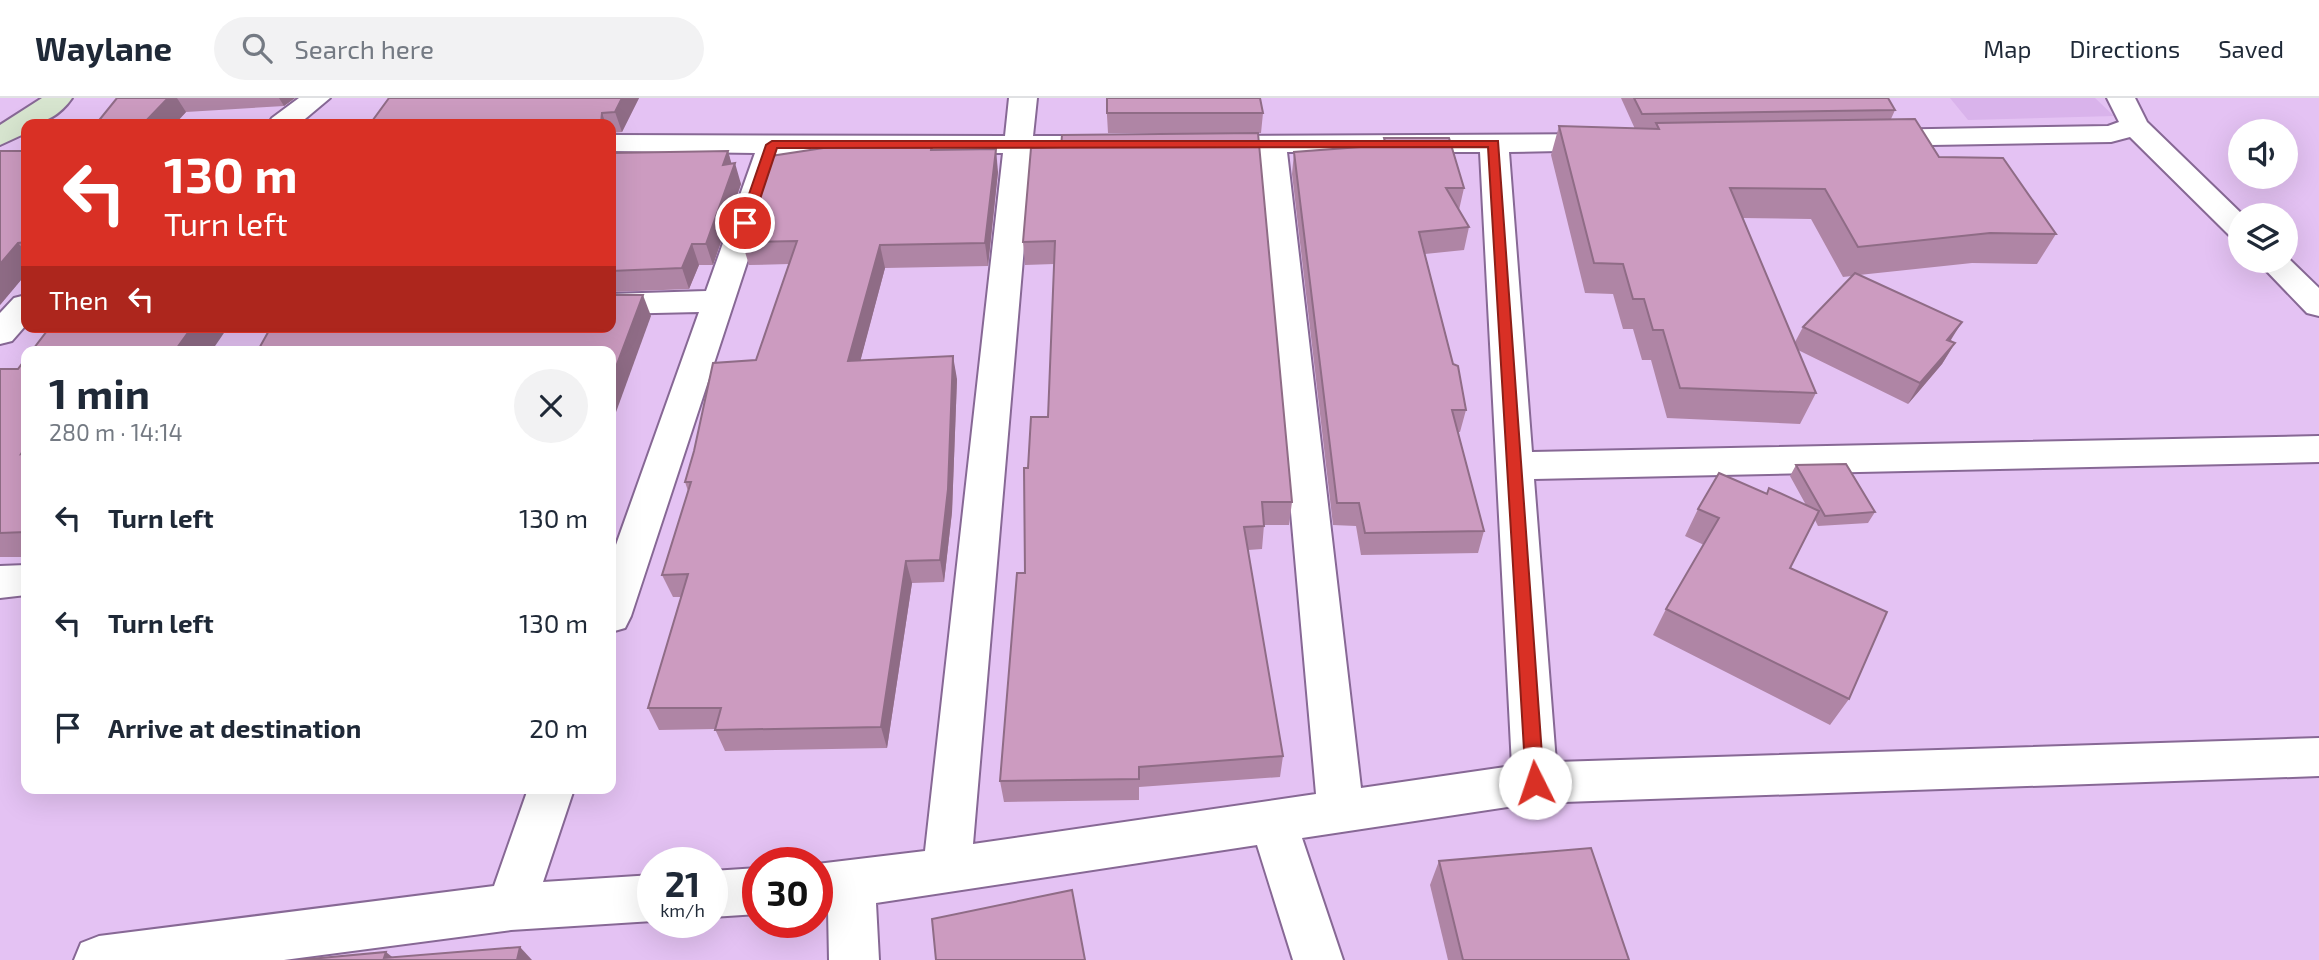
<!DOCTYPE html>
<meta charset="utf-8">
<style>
:root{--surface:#fff;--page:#f2f2f3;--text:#1f2937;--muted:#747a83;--line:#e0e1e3}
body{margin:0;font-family:"Exo 2",sans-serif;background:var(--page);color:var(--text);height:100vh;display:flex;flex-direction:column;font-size:26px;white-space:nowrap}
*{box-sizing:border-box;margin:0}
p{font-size:23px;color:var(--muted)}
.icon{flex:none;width:38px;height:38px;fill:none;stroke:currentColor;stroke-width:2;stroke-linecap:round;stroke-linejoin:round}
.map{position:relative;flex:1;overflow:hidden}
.side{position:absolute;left:21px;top:248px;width:595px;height:448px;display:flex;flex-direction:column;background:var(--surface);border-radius:14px;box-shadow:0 7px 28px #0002}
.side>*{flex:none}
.top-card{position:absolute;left:21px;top:21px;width:595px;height:214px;border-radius:14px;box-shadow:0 7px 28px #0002;background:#d93025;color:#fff;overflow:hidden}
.tools{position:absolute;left:2228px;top:21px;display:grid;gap:14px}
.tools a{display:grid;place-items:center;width:70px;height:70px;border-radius:50%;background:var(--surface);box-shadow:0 7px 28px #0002;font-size:35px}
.speed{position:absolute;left:637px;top:749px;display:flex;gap:14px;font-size:35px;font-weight:700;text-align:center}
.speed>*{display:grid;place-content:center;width:91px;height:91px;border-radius:50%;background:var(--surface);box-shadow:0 7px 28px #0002;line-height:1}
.speed small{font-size:18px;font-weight:400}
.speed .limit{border:10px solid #d22;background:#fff;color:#111}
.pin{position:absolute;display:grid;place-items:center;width:60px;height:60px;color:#fff;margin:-30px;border:4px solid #fff;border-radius:50%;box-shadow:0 2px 7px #0007}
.me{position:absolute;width:77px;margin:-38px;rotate:356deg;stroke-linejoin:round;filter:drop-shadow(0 0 5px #0008)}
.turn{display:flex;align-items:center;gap:24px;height:147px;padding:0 28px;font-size:32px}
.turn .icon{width:91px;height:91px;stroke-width:2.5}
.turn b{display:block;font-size:49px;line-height:60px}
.then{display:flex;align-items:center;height:66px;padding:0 28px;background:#0003;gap:14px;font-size:26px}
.round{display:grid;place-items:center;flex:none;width:74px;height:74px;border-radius:37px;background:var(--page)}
.summary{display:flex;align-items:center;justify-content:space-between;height:119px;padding:0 28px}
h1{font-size:42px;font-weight:700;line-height:52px}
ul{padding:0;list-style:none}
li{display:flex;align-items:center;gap:21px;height:105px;padding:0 28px}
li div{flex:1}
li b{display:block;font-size:26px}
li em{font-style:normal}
header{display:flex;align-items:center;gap:42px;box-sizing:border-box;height:98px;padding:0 35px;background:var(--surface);border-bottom:2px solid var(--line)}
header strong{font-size:33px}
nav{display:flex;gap:38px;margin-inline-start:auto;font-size:24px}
.search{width:490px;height:63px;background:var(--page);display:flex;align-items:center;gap:18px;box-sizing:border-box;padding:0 24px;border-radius:38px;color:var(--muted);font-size:26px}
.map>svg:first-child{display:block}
</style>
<header>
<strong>Waylane</strong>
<div class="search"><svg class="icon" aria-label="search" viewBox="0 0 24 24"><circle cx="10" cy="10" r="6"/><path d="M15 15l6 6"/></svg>Search here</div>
<nav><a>Map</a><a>Directions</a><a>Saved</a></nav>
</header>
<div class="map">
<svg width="2319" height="862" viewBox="0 0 2319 862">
<rect width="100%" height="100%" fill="#e4c2f3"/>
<!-- built -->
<polygon fill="#d9b3eb" points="1950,0 2095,0 2114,18 1968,22"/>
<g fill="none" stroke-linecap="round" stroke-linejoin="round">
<!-- street casing -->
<g stroke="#876895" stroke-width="4">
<g id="street">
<polygon points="299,0 330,0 299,26 268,26 272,20"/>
<path d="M 1009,0 L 1037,0 L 1033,38 L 1112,38 L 1122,40 L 1126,46 L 1122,52 L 1112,54 L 1032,55 L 973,746 L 1316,696 L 1259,54 L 1197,52 L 1193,46 L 1197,40 L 1207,38 L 1606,36 L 1616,38 L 1620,44 L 1616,50 L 1606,52 L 1509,54 L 1532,354 L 2319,338 L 2319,364 L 1534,381 L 1556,664 L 2319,640 L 2319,678 L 1535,705 L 1302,740 L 1343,862 L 1293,862 L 1257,747 L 876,805 L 879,862 L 829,862 L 828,811 L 817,812 L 817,766 L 925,753 L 1003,55 L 783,55 L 631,518 L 625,530 L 611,534 L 611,461 L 699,214 L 611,216 L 611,196 L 706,193 L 755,55 L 611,53 L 611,37 L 1005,38 ZM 1287,54 L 1480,54 L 1512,668 L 1361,690 Z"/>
<polygon points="2107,0 2135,0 2147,24 2243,117 2240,117 2240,140 2229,137 2130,39 2111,44 1873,48 1863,46 1859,40 1863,34 1873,32 2108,28 2119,24"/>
<polygon points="2286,158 2319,190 2319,218 2307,215 2257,163 2286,163"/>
<polygon points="26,197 26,227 12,243 0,246 0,215 14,200"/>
<polygon points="26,467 26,497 0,500 0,468"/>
<polygon points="528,691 574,691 543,784 653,777 653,823 511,832 284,862 74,862 81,845 99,838 494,788"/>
<polygon points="758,770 758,816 712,819 712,773"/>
</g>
</g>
<!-- secondary casing -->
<g stroke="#876895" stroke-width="4">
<path id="secondary" d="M 42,0 L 72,0 C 61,16 45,26 26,26 L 26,35 L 0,47 L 0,27 Z"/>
</g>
<!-- street -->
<use href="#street" fill="#fff" fill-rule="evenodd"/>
<!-- secondary -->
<use href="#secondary" fill="#d7e5cf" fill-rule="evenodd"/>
</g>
<!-- wall -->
<g fill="#af85a5" fill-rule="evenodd">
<polygon points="117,0 295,0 284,8 186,14 175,26 96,26"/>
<polygon points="639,0 622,34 611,35 611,26 370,26"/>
<polygon points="1106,0 1263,15 1261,35 1258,35 1292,404 1289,427 1264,427 1262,451 1248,452 1283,658 1280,679 1139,689 1139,702 1004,704 1000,683 1025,475 1028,370 1048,319 1054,166 1025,167 1023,144 1061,49 1207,35 1108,35"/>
<path d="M 1621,0 L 1888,0 L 1895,12 L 1891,21 L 1939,59 L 2056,136 L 2037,166 L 1972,165 L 1859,177 L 1955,245 L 1942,266 L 1908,306 L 1798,252 L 1816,295 L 1800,326 L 1667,320 L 1651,262 L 1642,262 L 1633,231 L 1623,231 L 1613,196 L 1585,195 L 1551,57 L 1559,28 L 1635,31 ZM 1742,120 L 1811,121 L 1843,179 L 1852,178 L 1803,229 L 1795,244 Z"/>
<polygon points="1384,40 1464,90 1459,112 1469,129 1464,152 1425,156 1453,266 1466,312 1460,334 1458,334 1484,433 1478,455 1361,457 1356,428 1333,427 1292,76 1294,54 1383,48"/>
<polygon points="932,46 933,52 998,74 988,168 885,170 860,263 957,281 952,414 944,484 912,485 887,650 725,653 715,631 659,632 648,610 681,499 673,499 662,477 688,393 685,384 756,262 789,166 749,167 742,144"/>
<polygon points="26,53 26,176 0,207"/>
<polygon points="728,53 731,66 741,86 713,167 699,167 689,191 611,194 611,54 611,55"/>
<polygon points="26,260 26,459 0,459 0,271 18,271"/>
<polygon points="1796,367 1875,414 1868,425 1818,428 1815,422 1790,470 1849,601 1830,627 1653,537 1666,511 1704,447 1685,438 1698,411 1806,407 1790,378"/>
<polygon points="1439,763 1629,862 1448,862 1430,787"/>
</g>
<!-- shaded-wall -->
<g fill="#8f6c86">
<polygon points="168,0 177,0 186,14 175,26 143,26"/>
<polygon points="279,0 295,0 284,8"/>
<polygon points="622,0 639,0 622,34 615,14"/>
<polygon points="602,15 606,26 601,26"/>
<polygon points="996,51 998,74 988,168 985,145"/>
<polygon points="728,53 733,71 735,65 741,86 713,167 706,146 723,67"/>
<polygon points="18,145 26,154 26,176 0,207 0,166"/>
<polygon points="692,146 699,167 689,191 682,170"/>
<polygon points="880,147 885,170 854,287 848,263"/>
<polygon points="643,197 651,218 611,328 611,282"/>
<polygon points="1962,224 1949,245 1947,242"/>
<polygon points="192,229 224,229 226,232 211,254 174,254"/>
<polygon points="1955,245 1942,266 1908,306 1920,285"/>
<polygon points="953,258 957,281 952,414 944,484 940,462"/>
<polygon points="906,463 912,485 887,650 881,629"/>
<polygon points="520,849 532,862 517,862"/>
<polygon points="386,854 396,862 384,860"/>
</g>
<!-- building -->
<g fill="#cc9bc0" stroke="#8f6c86" stroke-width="2">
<polygon points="117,0 168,0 143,26 96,26"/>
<polygon points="389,0 622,0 615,14 602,15 601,26 370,26"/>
<polygon points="1107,0 1260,0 1263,15 1107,15"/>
<polygon points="1634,0 1888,0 1895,12 1642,16"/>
<polygon points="1915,21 1939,59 2003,60 2056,136 1990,135 1858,149 1825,91 1730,90 1816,295 1680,290 1663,232 1653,232 1644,201 1633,201 1623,166 1594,165 1559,28 1659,31 1656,25"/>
<polygon points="1258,35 1292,404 1262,404 1264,428 1244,429 1283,658 1139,669 1139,681 1000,683 1017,475 1025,475 1024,370 1028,370 1031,319 1048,319 1055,143 1023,144 1031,50 1061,49 1062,37"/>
<polygon points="1384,40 1449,40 1464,90 1446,90 1469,129 1419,134 1453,266 1458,268 1466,312 1452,312 1484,433 1365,435 1359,405 1337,405 1294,54 1386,47"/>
<polygon points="932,46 931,52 996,51 985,145 880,147 848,263 953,258 948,391 940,462 906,463 881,629 715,632 721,610 648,610 688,476 662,477 691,384 685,384 694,353 713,265 756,262 797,143 742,144 771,58 843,47"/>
<polygon points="0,53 26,53 26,144 18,145 0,166"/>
<polygon points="728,53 723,67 735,65 706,146 692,146 682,170 611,173 611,55"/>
<polygon points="1855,175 1962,224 1947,242 1955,245 1920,285 1803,229"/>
<polygon points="611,197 643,197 611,282 611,254 257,254 271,229 611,229"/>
<polygon points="50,229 192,229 174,254 31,254"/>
<polygon points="26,260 26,348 21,356 26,355 26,434 0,435 0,271 18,271"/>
<polygon points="1846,366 1875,414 1825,418 1796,367"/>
<polygon points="1719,375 1767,396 1769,390 1819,413 1790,470 1887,514 1849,601 1666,511 1719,420 1698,411"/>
<polygon points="1591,750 1629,862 1463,862 1439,763"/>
<polygon points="1072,792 1085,862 936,862 932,821"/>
<polygon points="520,849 517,862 299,862 386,854 384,860"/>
</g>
<!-- route -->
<polygon fill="#d93025" stroke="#8d1f18" stroke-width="2" points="772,43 1498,43 1544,685 1542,690 1535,693 1528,690 1526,685 1488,49 777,50 752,125 750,128 741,128 739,125 766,47"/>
</svg>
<div class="tools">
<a><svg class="icon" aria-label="sound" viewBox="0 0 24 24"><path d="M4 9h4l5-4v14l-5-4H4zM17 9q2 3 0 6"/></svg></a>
<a><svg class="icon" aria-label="layers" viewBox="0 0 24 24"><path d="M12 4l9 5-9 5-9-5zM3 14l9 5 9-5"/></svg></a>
</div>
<div class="speed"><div>21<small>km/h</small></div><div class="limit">30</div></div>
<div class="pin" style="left:745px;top:125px;background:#d93025"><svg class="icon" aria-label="arrive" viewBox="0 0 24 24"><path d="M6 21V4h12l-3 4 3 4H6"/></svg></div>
<svg class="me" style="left:1535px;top:685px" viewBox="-20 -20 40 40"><circle r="19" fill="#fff"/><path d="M0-13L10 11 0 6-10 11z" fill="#d93025"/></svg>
<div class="top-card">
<div class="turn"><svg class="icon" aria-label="left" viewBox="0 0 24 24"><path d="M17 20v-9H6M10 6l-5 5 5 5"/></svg><div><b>130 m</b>Turn left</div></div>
<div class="then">Then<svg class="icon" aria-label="left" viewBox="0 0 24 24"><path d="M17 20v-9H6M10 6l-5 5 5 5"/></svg></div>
</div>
<section class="side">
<div class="summary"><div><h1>1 min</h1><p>280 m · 14:14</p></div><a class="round"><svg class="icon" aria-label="close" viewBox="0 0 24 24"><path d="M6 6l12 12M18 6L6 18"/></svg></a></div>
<ul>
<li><svg class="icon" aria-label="left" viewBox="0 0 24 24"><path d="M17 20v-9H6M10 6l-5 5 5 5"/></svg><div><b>Turn left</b></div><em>130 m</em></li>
<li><svg class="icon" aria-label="left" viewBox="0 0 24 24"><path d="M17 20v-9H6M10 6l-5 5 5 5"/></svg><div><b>Turn left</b></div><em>130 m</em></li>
<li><svg class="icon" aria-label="arrive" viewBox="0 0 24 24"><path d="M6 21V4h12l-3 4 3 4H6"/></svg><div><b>Arrive at destination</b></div><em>20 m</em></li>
</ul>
</section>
</div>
